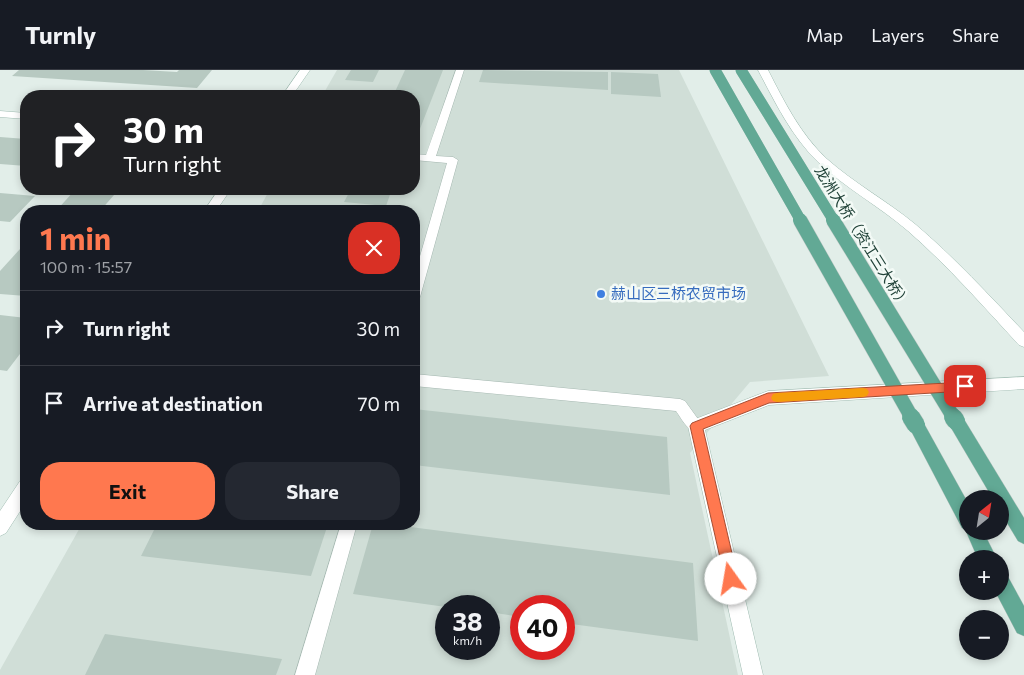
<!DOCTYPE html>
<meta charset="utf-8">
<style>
:root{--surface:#171b24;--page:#242831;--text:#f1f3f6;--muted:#9ea1a6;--line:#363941;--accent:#ff784f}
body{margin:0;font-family:Commissioner,"Noto Sans SC",sans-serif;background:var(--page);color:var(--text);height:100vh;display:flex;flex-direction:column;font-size:19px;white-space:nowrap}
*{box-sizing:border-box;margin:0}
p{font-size:16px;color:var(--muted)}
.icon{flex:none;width:28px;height:28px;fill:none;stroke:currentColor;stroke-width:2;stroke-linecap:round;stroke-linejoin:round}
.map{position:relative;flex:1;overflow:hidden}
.drawer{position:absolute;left:20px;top:135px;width:400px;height:325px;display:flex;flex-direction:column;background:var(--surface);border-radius:20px;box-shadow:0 2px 8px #0003}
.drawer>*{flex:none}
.banner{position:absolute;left:20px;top:20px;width:400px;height:105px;border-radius:20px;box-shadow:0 2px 8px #0003;background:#202124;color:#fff;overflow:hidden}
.needle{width:32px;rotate:30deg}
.tools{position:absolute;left:959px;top:420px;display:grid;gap:10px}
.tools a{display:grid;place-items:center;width:50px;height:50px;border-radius:50%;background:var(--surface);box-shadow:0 2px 8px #0003;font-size:25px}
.speed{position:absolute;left:435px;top:525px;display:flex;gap:10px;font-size:25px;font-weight:700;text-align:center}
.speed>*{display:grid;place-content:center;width:65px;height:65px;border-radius:50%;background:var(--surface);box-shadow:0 2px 8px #0003;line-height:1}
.speed small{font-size:12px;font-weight:400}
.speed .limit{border:8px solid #d22;background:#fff;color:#111}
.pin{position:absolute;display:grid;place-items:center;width:42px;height:42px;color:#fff;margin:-21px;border-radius:10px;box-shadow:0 2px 8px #0006}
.me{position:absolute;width:55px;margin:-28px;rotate:347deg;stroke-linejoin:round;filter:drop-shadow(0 0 4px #0008)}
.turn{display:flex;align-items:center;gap:18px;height:105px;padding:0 20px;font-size:22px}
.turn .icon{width:65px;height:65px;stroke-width:2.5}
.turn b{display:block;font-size:35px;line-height:42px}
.round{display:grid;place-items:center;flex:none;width:52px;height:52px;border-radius:20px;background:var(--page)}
.summary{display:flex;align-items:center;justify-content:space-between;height:85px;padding:0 20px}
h1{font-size:30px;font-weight:700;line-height:38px;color:var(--accent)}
.cta{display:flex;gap:10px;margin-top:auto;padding:10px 20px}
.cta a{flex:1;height:58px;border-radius:20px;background:var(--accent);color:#111;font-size:20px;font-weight:700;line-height:58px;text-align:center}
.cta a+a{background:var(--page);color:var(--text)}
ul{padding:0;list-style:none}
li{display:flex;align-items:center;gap:15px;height:75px;padding:0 20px;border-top:1px solid var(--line)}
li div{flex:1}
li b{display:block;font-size:19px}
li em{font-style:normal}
header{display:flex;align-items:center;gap:30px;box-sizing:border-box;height:70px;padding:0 25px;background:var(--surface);border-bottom:1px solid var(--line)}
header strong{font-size:24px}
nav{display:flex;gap:28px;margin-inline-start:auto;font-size:18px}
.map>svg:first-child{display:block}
</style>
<header>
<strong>Turnly</strong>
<nav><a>Map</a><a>Layers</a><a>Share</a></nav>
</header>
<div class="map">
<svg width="1024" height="605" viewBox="0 0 1024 605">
<rect width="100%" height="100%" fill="#e2eee9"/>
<!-- built -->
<path fill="#d0ded7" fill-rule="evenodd" d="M 337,0 L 679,0 L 829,306 L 750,312 L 690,383 L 738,605 L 0,605 L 0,600 L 82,454 L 414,454 L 414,141 L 258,141 L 270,119 L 414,119 L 414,26 L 322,26 ZM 446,536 L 489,536 L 489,579 L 446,579 ZM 521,536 L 564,536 L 564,579 L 521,579 Z"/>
<!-- building -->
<g fill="#b7c9c1">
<polygon points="19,0 143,0 177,2 179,0 212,0 197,18 12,6"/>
<polygon points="351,0 379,0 373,12 345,10"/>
<polygon points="405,0 443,0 418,64 414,63 414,26 393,26"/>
<polygon points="483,0 608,2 608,20 479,12"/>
<polygon points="611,2 658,4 661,27 611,24"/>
<polygon points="0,67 26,69 26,96 0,94"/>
<polygon points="121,119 146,119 141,125 118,122"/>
<polygon points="351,119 392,119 386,136 344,132"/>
<polygon points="74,121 114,125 100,141 56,141"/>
<polygon points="0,123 35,126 10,152 0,151"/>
<polygon points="20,179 26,180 26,226 0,224 0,201"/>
<polygon points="0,245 26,248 26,276 7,301 0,300"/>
<polygon points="414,339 667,367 670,425 414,395"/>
<polygon points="157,454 328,454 311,506 141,486"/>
<polygon points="373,454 387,454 693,493 698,571 564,553 564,536 521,536 521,547 489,542 489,536 446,537 353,524"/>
<polygon points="105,564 282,589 276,605 85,605"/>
</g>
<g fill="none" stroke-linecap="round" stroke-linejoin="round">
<!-- lane casing -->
<g stroke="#a4b7b0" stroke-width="1">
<g id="lane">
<polygon points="456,0 464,0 436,86 453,87 458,90 420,227 418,230 414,232 414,207 447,93 414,90 414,84 426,85"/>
<path d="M 414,304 L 680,329 L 685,331 L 703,356 L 701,361 C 689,365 682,349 676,341 L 414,316 Z"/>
<polygon points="341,454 357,454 315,605 295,605"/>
</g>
</g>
<!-- secondary casing -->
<g stroke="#9fbbb1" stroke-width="1">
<g id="secondary">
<polygon points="300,0 310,0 292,26 282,26"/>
<path d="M 758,0 L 768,0 C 784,31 800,64 827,89 C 854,113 887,131 915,154 C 954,187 989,225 1024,262 L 1024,277 L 1019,275 C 983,236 948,196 908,161 C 879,136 845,118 818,92 C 791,66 775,32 758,0 Z"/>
<polygon points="0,41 26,43 26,49 0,47"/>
<polygon points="219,119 231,119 216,141 204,141"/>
<polygon points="1024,307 1024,319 769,335 705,360 763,605 743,605 688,356 690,351 768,321"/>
<polygon points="26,409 26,432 6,463 0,466 0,441 20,411"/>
</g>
</g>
<!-- primary casing -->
<g stroke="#c1cac7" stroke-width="1">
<g id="primary">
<polygon points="956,344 962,346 1024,448 1024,474 1018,471 1000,441 1000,429 993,429 950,356 948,351 950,346"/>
<polygon points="916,348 922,350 968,433 968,461 983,461 997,489 978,489 965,459 962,458 908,355 910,350"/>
<polygon points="1000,503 1007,505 1024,536 1024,566 1017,563 995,521 1000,521"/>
</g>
</g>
<!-- lane -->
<use href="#lane" fill="#fff" fill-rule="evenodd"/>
<!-- secondary -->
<use href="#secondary" fill="#fff" fill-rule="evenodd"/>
<!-- primary -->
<use href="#primary" fill="#62a995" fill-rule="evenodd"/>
<!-- primary-bridge-far2 casing -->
<g stroke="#c1cac7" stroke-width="11" stroke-linecap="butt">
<g id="primary-bridge-far2">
<polyline points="715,0 801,151"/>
<polyline points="741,0 834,151"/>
</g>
</g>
<!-- primary-bridge-far1 casing -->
<g stroke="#c1cac7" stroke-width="15" stroke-linecap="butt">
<g id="primary-bridge-far1">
<polyline points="800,150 912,348"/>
<polyline points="833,150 954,348"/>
</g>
</g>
<!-- primary-bridge casing -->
<g stroke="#c1cac7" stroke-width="19" stroke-linecap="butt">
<g id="primary-bridge">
<polyline points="911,347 916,355"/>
<polyline points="953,347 956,351"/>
</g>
</g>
<!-- primary-bridge-far2 -->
<use href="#primary-bridge-far2" stroke="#62a995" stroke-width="11"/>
<!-- primary-bridge-far1 -->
<use href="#primary-bridge-far1" stroke="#62a995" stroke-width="14"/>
<!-- primary-bridge -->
<use href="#primary-bridge" stroke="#62a995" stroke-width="18"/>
</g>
<!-- route -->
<polygon fill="#ff784f" stroke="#a64e33" points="965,312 969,313 971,316 969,320 965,321 769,333 703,359 738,509 736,514 731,517 726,514 690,356 692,353 768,323"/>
<!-- slow -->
<polygon fill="#f59e0b" points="863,318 867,319 869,322 867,326 863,327 777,332 773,331 771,328 773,324 777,323"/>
<!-- markers -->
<circle fill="#3f7fe0" stroke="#f3faf6" stroke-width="2" cx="601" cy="224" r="5"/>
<g text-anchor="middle" stroke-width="5" stroke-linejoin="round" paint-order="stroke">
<!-- street labels -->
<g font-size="15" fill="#204238" stroke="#f3faf6">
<text transform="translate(862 167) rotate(58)" y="5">龙洲大桥（资江三大桥）</text>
</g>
<!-- shop labels -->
<g font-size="15" fill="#366cbe" stroke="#f3faf6" text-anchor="start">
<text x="611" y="229">赫山区三桥农贸市场</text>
</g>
</g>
</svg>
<div class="tools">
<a><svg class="needle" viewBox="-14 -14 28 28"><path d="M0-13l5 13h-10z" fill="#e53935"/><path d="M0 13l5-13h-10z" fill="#9ea1a6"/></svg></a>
<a>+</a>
<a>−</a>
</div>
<div class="speed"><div>38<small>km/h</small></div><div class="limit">40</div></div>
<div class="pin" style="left:965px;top:316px;background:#d93025"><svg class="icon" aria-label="arrive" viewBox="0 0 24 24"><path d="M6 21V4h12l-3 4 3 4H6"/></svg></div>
<svg class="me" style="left:731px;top:509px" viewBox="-20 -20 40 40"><circle r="19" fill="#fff"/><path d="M0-13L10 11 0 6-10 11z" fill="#ff784f"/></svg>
<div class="banner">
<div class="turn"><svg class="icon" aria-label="right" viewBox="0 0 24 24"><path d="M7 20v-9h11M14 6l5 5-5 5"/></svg><div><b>30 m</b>Turn right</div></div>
</div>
<section class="drawer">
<div class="summary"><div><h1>1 min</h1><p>100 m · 15:57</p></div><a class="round" style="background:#d93025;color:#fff"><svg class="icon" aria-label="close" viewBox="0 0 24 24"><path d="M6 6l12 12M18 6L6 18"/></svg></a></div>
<ul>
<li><svg class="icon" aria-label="right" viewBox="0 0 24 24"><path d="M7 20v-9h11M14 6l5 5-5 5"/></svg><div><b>Turn right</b></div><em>30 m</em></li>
<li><svg class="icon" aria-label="arrive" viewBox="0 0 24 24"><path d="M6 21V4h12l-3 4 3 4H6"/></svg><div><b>Arrive at destination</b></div><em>70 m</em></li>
</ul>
<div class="cta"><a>Exit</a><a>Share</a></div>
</section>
</div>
